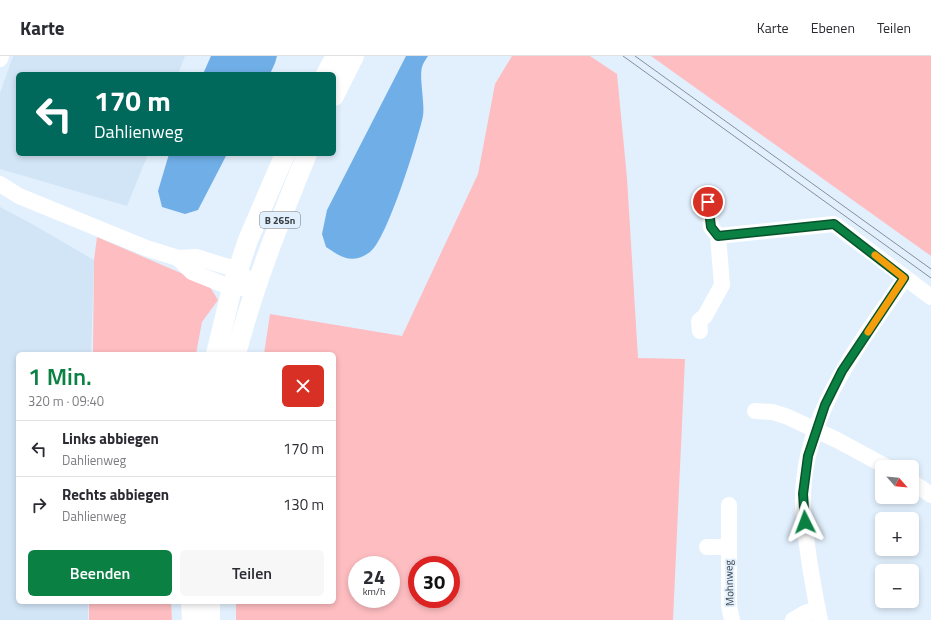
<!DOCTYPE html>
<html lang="de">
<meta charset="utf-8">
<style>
:root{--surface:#fff;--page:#f7f7f7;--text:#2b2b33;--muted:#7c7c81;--line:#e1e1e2;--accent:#0b8043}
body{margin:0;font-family:"Titillium Web",sans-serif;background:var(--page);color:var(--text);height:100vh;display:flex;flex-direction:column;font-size:15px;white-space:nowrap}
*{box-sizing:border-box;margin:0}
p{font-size:13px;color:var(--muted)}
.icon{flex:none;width:22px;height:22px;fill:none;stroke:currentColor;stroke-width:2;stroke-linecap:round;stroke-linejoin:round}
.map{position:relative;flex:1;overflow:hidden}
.drawer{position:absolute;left:16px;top:296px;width:320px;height:252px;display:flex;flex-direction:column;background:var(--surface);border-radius:6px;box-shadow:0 2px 6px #0003}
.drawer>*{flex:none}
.hud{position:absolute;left:16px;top:16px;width:320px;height:84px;border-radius:6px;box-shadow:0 2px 6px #0003;background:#00695c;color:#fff;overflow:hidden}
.needle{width:26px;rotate:117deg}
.tools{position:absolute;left:875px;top:404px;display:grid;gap:8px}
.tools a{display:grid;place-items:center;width:44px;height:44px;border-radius:6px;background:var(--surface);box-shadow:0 2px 6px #0003;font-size:20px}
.speed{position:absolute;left:348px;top:500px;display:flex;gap:8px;font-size:20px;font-weight:700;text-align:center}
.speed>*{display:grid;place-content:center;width:52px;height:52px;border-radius:50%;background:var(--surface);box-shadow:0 2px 6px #0003;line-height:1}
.speed small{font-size:10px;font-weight:400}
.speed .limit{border:6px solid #d22;background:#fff;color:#111}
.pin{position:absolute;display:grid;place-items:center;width:34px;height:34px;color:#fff;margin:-17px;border:2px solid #fff;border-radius:50%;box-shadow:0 1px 4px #0007}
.me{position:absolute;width:44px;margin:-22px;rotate:357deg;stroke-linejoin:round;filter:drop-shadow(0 0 3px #0008)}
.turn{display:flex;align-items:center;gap:14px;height:84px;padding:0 12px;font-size:18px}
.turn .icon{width:52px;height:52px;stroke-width:2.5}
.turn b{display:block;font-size:28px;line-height:34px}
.round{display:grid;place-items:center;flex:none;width:42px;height:42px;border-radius:6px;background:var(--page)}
.overview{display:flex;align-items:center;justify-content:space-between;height:68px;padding:0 12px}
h1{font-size:24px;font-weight:600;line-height:30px;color:var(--accent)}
.cta{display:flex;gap:8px;margin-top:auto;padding:8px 12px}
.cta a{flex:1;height:46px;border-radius:6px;background:var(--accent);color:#fff;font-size:16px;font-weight:600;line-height:46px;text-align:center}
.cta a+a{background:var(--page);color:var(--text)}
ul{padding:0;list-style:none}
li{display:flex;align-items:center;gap:12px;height:56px;padding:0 12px;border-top:1px solid var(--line)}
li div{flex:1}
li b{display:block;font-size:15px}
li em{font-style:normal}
header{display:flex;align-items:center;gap:24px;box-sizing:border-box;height:56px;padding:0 20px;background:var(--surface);border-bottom:1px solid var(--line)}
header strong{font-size:19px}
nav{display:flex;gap:22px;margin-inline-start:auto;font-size:14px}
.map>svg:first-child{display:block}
</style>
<header>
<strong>Karte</strong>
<nav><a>Karte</a><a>Ebenen</a><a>Teilen</a></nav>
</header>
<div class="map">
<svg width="931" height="564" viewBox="0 0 931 564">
<rect width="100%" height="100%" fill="#e2f0fd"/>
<!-- built -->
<g fill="#d2e5f7">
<polygon points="13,0 185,0 178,18 18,18 18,98 148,98 127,150 0,113 0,37"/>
<polygon points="0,151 32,168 94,204 91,298 18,298 18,546 88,546 88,564 0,564"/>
</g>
<!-- green -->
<g fill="#febdc1" fill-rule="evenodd">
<path d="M 512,0 L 590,0 L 617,18 L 627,122 L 638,302 L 685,303 L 673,564 L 236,564 L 236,546 L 334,546 L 334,298 L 264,298 L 270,258 L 402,280 L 478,118 L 495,28 ZM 357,509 L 391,509 L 391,543 L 357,543 ZM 417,509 L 451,509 L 451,543 L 417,543 Z"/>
<polygon points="651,0 931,0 931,200"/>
<polygon points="97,181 197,224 210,231 218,244 202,266 196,298 93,298 94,204"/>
<polygon points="89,546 171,546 172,564 89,564"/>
</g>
<!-- water -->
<g fill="#6faee7">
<polygon points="211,0 277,0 275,7 270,18 203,18"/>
<path d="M 406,0 L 428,0 C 426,3 423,7 422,11 C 419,23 425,46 423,60 C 418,83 387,184 370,196 C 352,209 341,201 326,191 L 322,178 L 327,154 Z"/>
<polygon points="169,98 227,98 198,154 185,158 162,151 158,135"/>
</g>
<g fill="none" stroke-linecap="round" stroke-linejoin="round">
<!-- minor -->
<g stroke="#fff" stroke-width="16">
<polyline points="0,3 1,0"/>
<polyline points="0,128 19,140 146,192 178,202 196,201 238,214 255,231"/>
<polyline points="718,180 834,168 931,241"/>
<polyline points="178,202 192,216 232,232 243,232"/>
<polyline points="700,275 699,265 705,260 722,229 718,180 711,171 708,146"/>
<polyline points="755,355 773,356 788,361 837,384 887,411"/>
<polyline points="912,426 931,439"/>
<polyline points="729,449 729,550 732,564"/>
<polyline points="707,491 729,491"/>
<polyline points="793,564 805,557 818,553"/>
<path d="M 820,564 C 816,546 813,528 810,510 C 807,487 802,462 803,438 C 806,355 860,287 905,222"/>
</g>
<!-- major -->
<g stroke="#fff" stroke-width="20">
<polyline points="326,18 336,0"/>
<polyline points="334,40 354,0"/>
<polyline points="216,298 232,232 248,184 285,98"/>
<path d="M 236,298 C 254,229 280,164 307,98"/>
<polyline points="191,546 192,564"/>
<polyline points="210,546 210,564"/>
</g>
<!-- tram -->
<g stroke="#858f98" stroke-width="1">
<polyline points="623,0 931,222"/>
<polyline points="635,0 931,213"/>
</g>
</g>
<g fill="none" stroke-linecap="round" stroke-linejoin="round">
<!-- route casing -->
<g stroke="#07532c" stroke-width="10">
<polyline id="route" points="708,146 711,171 718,180 834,168 904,222 842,315 825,349 808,400 803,438 805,466"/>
</g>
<!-- route -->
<use href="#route" stroke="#0b8043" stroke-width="7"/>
<!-- slow -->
<polyline stroke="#f59e0b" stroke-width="7" points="868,276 904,222 875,199"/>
</g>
<g text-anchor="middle" stroke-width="4" stroke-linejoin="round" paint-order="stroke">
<!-- shield labels -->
<rect fill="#e2f0fd" stroke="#6a737a" stroke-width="1" x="260" y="156" width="40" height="16" rx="3"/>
<g font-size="10" font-weight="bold" fill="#373d42">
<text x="280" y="168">B 265n</text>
</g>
<!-- street labels -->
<g font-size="11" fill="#373d42" stroke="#e2f0fd">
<text transform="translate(729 527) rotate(-92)" y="4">Mohnweg</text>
</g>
</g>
</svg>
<div class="tools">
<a><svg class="needle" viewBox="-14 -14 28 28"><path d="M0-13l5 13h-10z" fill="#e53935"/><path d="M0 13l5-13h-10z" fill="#7c7c81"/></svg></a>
<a>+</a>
<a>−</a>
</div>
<div class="speed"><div>24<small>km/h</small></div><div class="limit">30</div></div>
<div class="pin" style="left:708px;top:146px;background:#d93025"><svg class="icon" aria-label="arrive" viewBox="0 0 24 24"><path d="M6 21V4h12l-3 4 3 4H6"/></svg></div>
<svg class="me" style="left:805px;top:466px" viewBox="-20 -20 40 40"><path d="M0-17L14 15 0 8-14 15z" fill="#0b8043" stroke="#fff" stroke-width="4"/></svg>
<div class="hud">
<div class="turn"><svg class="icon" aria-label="left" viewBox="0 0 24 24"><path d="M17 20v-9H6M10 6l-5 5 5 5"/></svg><div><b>170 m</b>Dahlienweg</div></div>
</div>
<section class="drawer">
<div class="overview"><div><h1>1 Min.</h1><p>320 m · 09:40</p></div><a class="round" style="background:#d93025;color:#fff"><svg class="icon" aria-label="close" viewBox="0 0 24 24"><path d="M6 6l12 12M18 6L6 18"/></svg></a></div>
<ul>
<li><svg class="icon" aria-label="left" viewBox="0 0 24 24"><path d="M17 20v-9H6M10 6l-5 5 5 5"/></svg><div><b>Links abbiegen</b><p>Dahlienweg</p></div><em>170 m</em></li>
<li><svg class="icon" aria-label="right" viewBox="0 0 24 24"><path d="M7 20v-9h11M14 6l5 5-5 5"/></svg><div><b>Rechts abbiegen</b><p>Dahlienweg</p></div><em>130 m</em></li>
</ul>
<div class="cta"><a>Beenden</a><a>Teilen</a></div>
</section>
</div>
